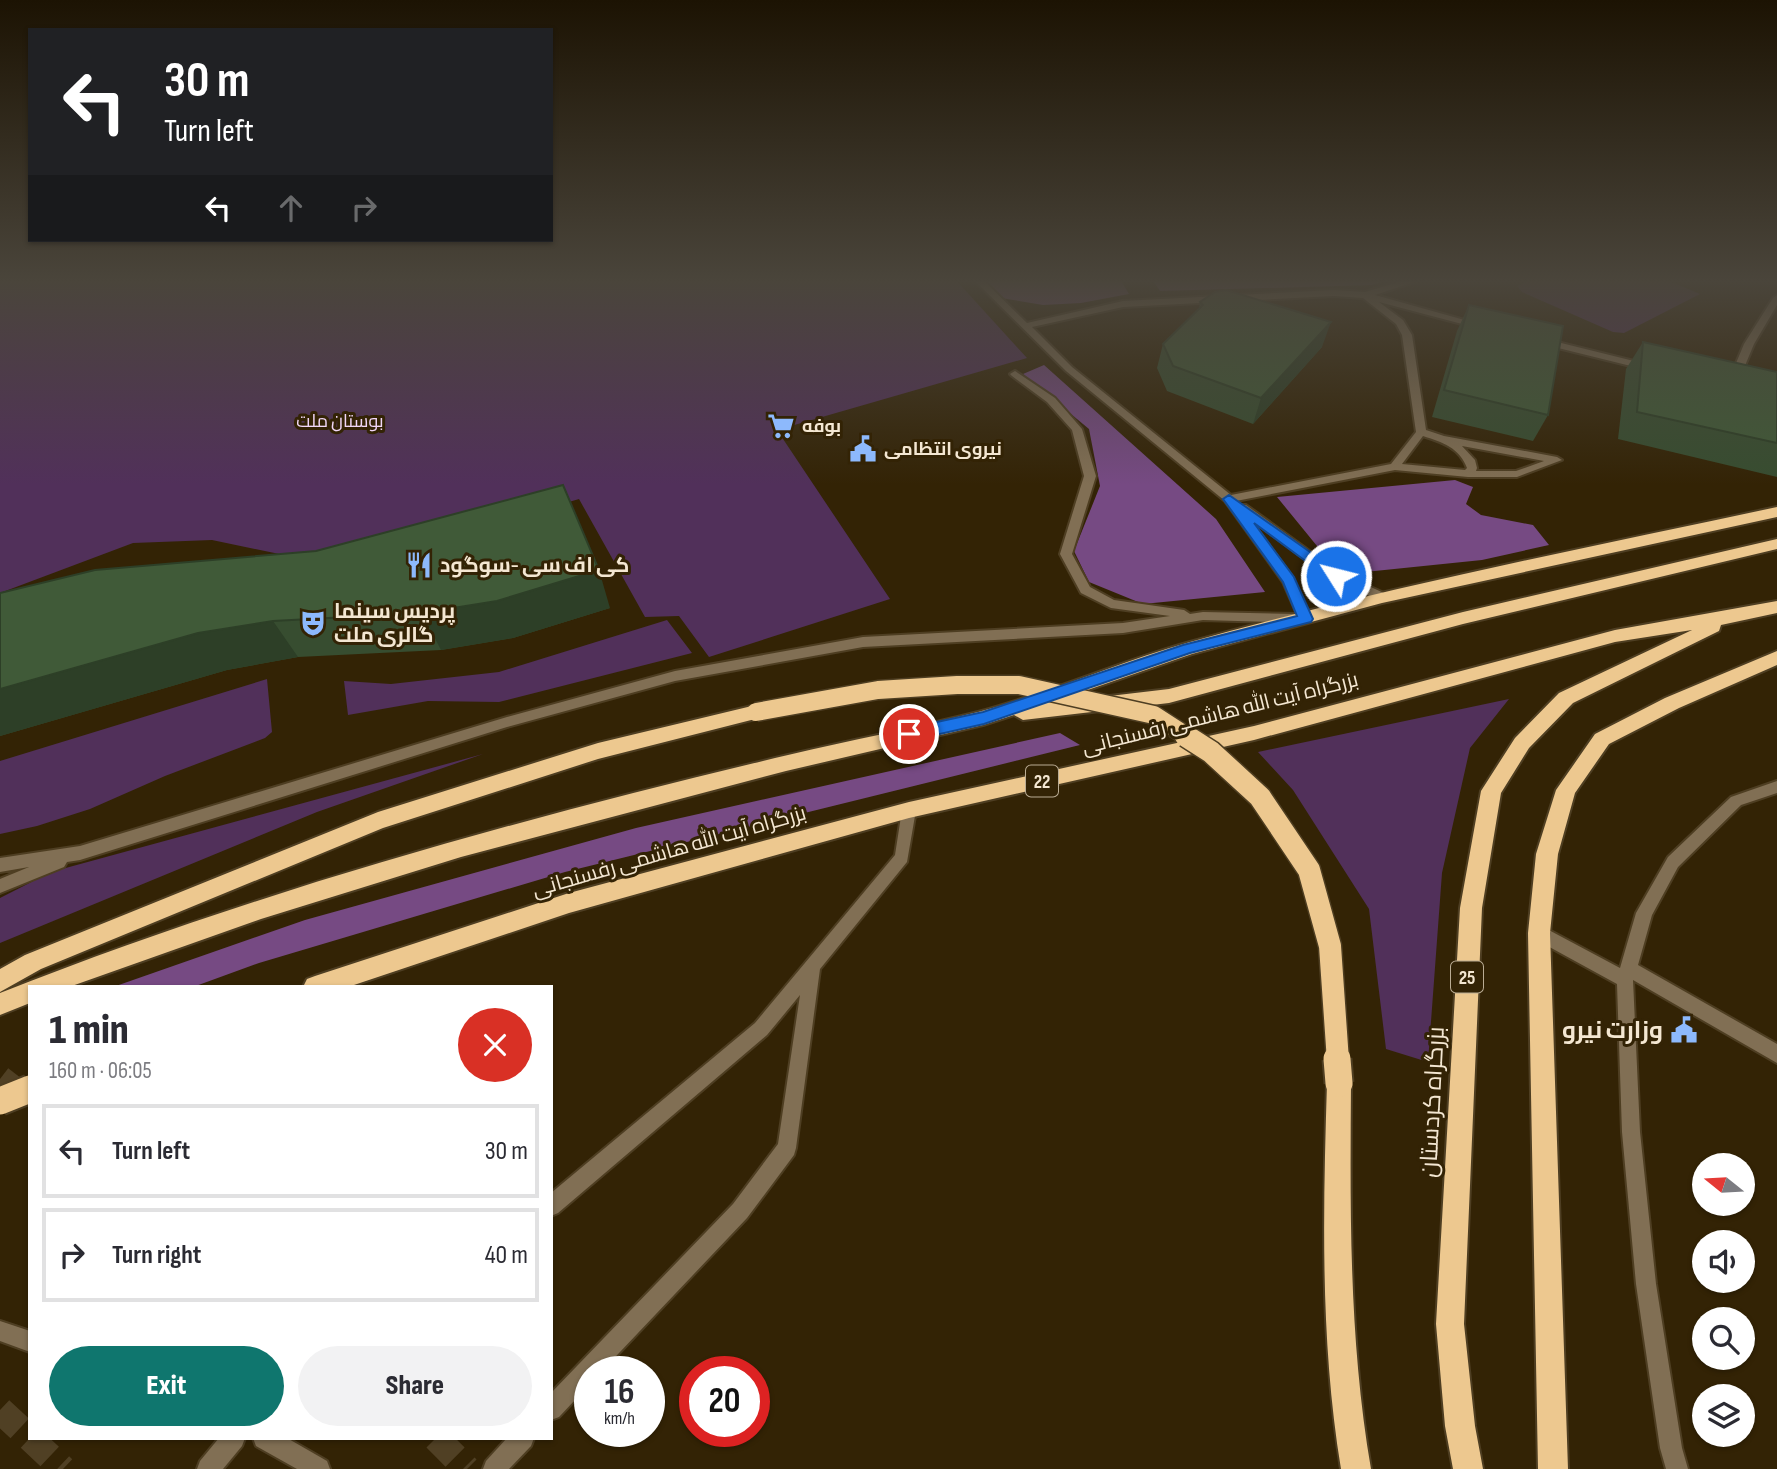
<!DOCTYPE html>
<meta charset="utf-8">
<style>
:root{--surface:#fff;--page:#f2f2f3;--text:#2b2b33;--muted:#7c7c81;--line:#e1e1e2;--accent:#0f766e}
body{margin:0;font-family:"Sofia Sans Condensed",Cairo,sans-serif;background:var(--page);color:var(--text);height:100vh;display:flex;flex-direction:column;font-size:26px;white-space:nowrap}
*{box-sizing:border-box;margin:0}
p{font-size:23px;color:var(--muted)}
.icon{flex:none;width:38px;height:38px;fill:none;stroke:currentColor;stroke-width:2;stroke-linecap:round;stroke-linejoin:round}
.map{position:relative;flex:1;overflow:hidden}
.details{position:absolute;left:28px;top:985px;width:525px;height:455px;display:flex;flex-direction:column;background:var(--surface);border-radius:0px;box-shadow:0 2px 5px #0004}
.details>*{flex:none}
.hud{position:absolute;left:28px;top:28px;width:525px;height:214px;border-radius:0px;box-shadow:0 2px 5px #0004;background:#202124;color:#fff;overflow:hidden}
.needle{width:46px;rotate:288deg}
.tools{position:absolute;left:1692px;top:1153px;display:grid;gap:14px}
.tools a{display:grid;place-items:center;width:63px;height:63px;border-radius:50%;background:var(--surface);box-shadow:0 2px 5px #0004;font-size:35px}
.speed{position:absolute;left:574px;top:1356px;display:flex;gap:14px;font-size:35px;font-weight:700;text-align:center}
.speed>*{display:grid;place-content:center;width:91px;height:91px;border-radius:50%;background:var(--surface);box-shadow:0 2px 5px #0004;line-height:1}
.speed small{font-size:18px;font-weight:400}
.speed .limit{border:10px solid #d22;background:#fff;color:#111}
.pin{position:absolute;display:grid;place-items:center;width:60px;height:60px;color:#fff;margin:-30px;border:4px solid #fff;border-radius:50%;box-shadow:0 2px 7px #0007}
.me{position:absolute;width:77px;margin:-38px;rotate:306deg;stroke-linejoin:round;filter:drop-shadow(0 0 5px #0008)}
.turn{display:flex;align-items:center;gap:24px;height:147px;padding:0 21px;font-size:32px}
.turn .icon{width:91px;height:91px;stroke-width:2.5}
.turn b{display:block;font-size:49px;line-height:60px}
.lanes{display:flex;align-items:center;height:66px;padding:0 21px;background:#0003;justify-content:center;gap:35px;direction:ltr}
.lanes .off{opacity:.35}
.round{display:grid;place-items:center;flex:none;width:74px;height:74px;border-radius:37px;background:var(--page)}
.headline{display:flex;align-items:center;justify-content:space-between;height:119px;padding:0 21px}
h1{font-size:42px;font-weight:800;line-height:52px}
.action{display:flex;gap:14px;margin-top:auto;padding:14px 21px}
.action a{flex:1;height:80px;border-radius:42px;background:var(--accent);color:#fff;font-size:28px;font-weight:800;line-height:80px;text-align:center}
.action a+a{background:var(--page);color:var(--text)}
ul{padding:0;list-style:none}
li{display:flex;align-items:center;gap:21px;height:94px;margin:0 14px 10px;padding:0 7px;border:4px solid var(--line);border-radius:0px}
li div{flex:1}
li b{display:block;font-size:26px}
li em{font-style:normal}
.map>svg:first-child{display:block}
</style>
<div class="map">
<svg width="1777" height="1469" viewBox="0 0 1777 1469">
<rect width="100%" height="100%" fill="#332305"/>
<!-- green -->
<g fill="#51305a">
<polygon points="0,279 955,279 1027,358 777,430 890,599 709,657 679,616 645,617 579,499 347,568 212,540 133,543 0,593"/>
<polygon points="1533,279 1664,279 1700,294 1624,333 1613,332 1522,292 1517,286"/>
<polygon points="667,620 692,653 499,702 428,701 348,715 344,681 391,684 499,672"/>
<polygon points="267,679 272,732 265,738 165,776 90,809 37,826 0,834 0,761"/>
<polygon points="1509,699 1470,748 1442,873 1428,1062 1386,1049 1369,909 1293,790 1258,752"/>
<polygon points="483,754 317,812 0,943 0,898 51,872"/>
</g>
<!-- forest -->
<g fill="#764a83">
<polygon points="980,279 1120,279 1129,294 1081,303 1043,305 1001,298"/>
<polygon points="1152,279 1390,279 1372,285 1160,291"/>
<polygon points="1044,365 1216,519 1265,592 1143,604 1089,582 1074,551 1100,486 1089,429 1023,374"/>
<polygon points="1455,480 1473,487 1466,504 1481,515 1533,525 1549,545 1482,560 1365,572 1317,546 1277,497"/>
<polygon points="1060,733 1080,745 565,872 259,963 193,987 113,987 305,920 636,828"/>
</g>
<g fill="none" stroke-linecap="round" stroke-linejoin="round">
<!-- trunk-tunnel -->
<g stroke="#504024" stroke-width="27" stroke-dasharray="27 14" stroke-linecap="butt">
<polyline points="0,1079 26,1099"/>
<polyline points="0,1410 30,1438"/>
<polyline points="30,1438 63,1469"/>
<polyline points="436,1438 467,1469"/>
</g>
<!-- service casing -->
<g stroke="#4e3e22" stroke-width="4">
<g id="service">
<path d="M 973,279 L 982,279 L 1027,323 L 1123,301 L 1334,290 L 1365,292 L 1409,279 L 1423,279 L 1375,295 L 1486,326 L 1481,329 L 1379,302 L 1403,320 L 1412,335 L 1426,430 L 1444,436 L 1557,457 L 1562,460 L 1517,477 L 1468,477 L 1395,470 L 1236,501 L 1239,505 L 1246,505 L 1340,573 L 1386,594 L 1388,597 L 1382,601 L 1378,600 L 1332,579 L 1250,519 L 1293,578 L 1311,619 L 1305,623 L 1203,620 L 1123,633 L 863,647 L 675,681 L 507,727 L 80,860 L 67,862 L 64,867 L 0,893 L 0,879 L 29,867 L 0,872 L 0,858 L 80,846 L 507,717 L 675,671 L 863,637 L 1123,623 L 1170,616 L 1111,608 L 1081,593 L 1060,554 L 1084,476 L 1072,430 L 1047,402 L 1012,376 L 1010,374 L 1015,371 L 1055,398 L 1082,429 L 1096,476 L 1072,554 L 1090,587 L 1114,600 L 1184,610 L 1190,614 L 1203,612 L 1297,614 L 1283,582 L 1225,501 L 1066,371 ZM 1334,296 L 1363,298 L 1396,324 L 1402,335 L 1416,432 L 1391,464 L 1231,495 L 1072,367 L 1032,327 L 1123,307 ZM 1423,436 C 1442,442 1460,448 1467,468 L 1465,470 L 1402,464 ZM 1462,446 L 1544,461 L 1516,471 L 1476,471 L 1477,468 L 1475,460 Z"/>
<polygon points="1777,295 1777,305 1754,344 1739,380 1730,382 1729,380 1744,344 1773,298"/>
<polygon points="1541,338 1650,365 1652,367 1647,370 1538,343 1536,341"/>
<polygon points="1777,781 1777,793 1741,805 1678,867 1652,915 1638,965 1777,1044 1777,1063 1633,980 1640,1132 1656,1284 1682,1448 1688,1469 1666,1469 1660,1448 1636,1284 1622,1132 1617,984 1533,938 1531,933 1533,928 1539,926 1545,928 1620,968 1636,913 1668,857 1731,797"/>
<polygon points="909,804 914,806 916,810 907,862 820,969 796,1148 794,1155 747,1218 601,1372 590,1372 590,1384 559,1417 551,1420 551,1393 733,1204 778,1144 800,995 767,1035 558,1213 551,1216 551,1193 755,1023 895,855 902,810 904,806"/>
<polygon points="0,1321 30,1331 30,1352 0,1341"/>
<polygon points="219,1438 245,1438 242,1446 223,1469 197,1469 200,1461"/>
<polygon points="253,1438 287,1438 327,1461 330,1469 297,1469 256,1446"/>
<polygon points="507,1438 534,1438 531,1446 509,1469 483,1469 486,1461"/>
</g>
</g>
<!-- trunk casing -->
<g stroke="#4e3e22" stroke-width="4">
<g id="trunk">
<path d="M 1777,507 L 1777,517 L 1382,603 L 1192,654 L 1050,703 L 1169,689 L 1463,612 L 1777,539 L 1777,549 L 1463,624 L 1169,703 L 1023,720 L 1014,715 L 983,725 L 786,771 L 461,857 L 261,919 L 69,987 L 30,987 L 30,1003 L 0,1015 L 0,993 C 252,893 522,818 788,755 C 851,740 915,728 978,712 C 1050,693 1118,662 1190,642 C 1383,588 1580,549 1777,507 Z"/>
<polygon points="1777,601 1777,613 1721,625 1719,631 1573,703 1529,748 1501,793 1482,908 1464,1324 1475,1426 1483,1469 1453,1469 1445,1426 1436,1324 1460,908 1481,791 1515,738 1559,693 1692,630 1615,642 1254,740 909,818 569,913 348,987 303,987 307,979 315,976 569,893 909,802 1254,726 1615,630"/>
<polygon points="1777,651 1777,665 1679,708 1609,744 1575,793 1558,854 1550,933 1568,1469 1538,1469 1528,933 1536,854 1556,790 1595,734 1665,698"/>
<polygon points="756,705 763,707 765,712 763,717 598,759 383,828 41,969 0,992 0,969 25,955 378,812 598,743"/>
<path d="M 1339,1071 L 1348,1074 L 1351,1083 C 1350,1213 1349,1341 1371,1469 L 1341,1469 C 1320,1341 1323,1213 1327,1083 L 1330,1074 Z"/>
</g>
</g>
<!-- service -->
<use href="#service" fill="#816f54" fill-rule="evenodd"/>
<!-- trunk -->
<use href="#trunk" fill="#edc88f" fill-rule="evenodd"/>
<!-- trunk-bridge-far2 casing -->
<g stroke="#4e3e22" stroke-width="21" stroke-linecap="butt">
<polyline id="trunk-bridge-far2" points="756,712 878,690 957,685 1019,685 1154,715 1188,737"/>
</g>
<!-- trunk-bridge-far1 casing -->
<g stroke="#4e3e22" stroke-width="25" stroke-linecap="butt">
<polyline id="trunk-bridge-far1" points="1186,736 1211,752 1260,797 1309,870 1330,946 1338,1061"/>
</g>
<!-- trunk-bridge casing -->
<g stroke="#4e3e22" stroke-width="31" stroke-linecap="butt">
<g id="trunk-bridge">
<polyline points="1337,1059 1339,1083"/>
<polyline points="0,1101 30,1089"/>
</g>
</g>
<!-- trunk-bridge-far2 -->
<use href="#trunk-bridge-far2" stroke="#edc88f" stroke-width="18"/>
<!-- trunk-bridge-far1 -->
<use href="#trunk-bridge-far1" stroke="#edc88f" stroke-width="22"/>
<!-- trunk-bridge -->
<use href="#trunk-bridge" stroke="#edc88f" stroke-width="27"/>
</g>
<!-- wall -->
<g fill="#374d30">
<polygon points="1200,302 1322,347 1253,424 1167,391 1157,368 1163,344 1199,310"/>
<polygon points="1469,305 1548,415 1533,441 1432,417 1457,331"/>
<polygon points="1643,342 1777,372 1777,477 1618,439 1626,369"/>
<polygon points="0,593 610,608 513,638 441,650 298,657 227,670 0,736"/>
</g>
<!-- shaded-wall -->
<g fill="#2d3f27">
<polygon points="1331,322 1322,347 1253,424 1261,398"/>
<polygon points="599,570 610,608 513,638 441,650 422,613"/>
<polygon points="273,621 298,657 227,670 0,736 0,689 198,633"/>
</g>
<!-- building -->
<g fill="#405a38" stroke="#2d3f27" stroke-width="2">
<polygon points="1226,290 1331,322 1261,398 1173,366 1163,344 1203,305 1200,302 1215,292"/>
<polygon points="1469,305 1563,326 1548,415 1444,390"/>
<polygon points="1643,342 1777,372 1777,443 1637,412"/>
<polygon points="563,485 599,570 497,601 422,613 273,621 198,633 0,689 0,593 95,570 316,551"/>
</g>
<!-- sky -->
<linearGradient id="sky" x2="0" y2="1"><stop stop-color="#1c1303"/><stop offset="0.58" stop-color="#4a453b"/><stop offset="1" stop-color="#4a453b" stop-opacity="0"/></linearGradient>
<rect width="1777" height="485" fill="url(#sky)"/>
<!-- route -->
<polygon fill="#1a73e8" stroke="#114b97" stroke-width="2" points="1229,495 1340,573 1340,580 1331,580 1254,523 1294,577 1313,619 1311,622 1190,653 984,724 909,741 904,739 901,734 904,730 909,728 983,712 1183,645 1297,616 1283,582 1223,499"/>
<!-- icons -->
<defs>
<g id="supermarket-bare" transform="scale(2.1)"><path d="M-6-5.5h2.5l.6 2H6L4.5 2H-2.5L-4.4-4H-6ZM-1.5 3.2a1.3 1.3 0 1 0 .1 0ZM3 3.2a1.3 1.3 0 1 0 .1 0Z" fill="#8db9fc" stroke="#332305" stroke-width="2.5" paint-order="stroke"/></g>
<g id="civic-bare" transform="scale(2.1)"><path d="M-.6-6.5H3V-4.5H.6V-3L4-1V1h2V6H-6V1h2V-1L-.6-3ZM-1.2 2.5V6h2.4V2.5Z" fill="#8db9fc" stroke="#332305" stroke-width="2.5" paint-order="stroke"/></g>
<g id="restaurant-bare" transform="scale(2.1)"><path d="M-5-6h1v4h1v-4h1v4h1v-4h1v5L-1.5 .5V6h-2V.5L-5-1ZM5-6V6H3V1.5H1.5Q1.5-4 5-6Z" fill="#8db9fc" stroke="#332305" stroke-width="2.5" paint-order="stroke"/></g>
<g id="theatre-bare" transform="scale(2.1)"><path d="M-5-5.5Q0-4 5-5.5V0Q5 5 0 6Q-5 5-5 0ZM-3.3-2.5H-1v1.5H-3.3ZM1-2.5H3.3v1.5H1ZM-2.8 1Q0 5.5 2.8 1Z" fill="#8db9fc" stroke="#332305" stroke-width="2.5" paint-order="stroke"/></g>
</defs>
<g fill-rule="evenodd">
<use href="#supermarket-bare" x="781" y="426"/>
<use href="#civic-bare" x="863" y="449"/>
<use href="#restaurant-bare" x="419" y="565"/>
<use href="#theatre-bare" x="313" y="623"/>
<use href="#civic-bare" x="1684" y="1030"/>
</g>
<g text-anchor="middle" stroke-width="6" stroke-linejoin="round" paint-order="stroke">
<!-- far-park labels -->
<g font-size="18" fill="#f1d7f8" stroke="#332305">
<text x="340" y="427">بوستان ملت</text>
</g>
<!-- far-poi labels -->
<g font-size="18" font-weight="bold" fill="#f4e7d2" stroke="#332305" text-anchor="start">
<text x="802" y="432">بوفه</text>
<text x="884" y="455">نیروی انتظامی</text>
</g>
<!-- shield labels -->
<g fill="#332305" stroke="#baac94" stroke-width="2">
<rect x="1026" y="765.5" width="32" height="31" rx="5"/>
<rect x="1451" y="961.5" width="32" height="31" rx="5"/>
</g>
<g font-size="19" font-weight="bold" fill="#f4e7d2">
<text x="1042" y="788">22</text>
<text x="1467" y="984">25</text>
</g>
<!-- poi labels -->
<g font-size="21" font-weight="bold" fill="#f4e7d2" stroke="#332305" text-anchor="start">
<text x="440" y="572">کی اف سی -سوگود</text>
<text x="334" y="618">پردیس سینما<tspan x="334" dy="24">گالری ملت</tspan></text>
</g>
<!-- street labels -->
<g font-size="21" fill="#f4e7d2" stroke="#332305">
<text transform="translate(1220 713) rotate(-14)" y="7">بزرگراه آیت الله هاشمی رفسنجانی</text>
<text transform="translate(669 851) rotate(-16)" y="7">بزرگراه آیت الله هاشمی رفسنجانی</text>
</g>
<!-- near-poi labels -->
<g font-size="24" font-weight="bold" fill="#f4e7d2" stroke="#332305" text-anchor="end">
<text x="1663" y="1038">وزارت نیرو</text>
</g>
<!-- near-street labels -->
<g font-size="24" fill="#f4e7d2" stroke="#332305">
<text transform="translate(1432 1102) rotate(-87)" y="8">بزرگراه کردستان</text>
</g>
</g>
</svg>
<div class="tools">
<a><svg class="needle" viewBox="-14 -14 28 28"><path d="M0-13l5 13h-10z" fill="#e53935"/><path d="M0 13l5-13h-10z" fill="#7c7c81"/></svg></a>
<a><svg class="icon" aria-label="sound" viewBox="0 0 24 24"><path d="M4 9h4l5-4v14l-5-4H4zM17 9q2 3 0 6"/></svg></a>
<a><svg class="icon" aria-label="search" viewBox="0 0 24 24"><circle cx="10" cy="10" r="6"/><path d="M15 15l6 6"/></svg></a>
<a><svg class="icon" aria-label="layers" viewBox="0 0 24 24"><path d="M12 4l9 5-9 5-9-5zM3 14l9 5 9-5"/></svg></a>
</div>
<div class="speed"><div>16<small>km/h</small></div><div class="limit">20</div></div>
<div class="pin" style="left:909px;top:734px;background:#d93025"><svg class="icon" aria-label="arrive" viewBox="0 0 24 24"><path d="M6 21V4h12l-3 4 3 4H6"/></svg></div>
<svg class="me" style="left:1336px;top:576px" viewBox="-20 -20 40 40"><circle r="17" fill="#1a73e8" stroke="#fff" stroke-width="3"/><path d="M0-11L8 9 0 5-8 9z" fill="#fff"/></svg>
<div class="hud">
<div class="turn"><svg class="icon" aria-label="left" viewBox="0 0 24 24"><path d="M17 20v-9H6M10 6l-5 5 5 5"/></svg><div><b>30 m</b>Turn left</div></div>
<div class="lanes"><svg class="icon" aria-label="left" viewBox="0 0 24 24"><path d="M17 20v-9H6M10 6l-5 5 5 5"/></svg><svg class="icon off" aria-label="ahead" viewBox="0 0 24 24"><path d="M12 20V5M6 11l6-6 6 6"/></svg><svg class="icon off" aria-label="right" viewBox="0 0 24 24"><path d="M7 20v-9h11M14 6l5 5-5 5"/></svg></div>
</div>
<section class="details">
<div class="headline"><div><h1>1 min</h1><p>160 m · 06:05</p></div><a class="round" style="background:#d93025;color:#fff"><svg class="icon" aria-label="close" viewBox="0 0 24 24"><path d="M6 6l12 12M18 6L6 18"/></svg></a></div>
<ul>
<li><svg class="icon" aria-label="left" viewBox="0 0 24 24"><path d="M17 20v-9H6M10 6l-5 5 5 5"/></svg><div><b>Turn left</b></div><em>30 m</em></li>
<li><svg class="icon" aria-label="right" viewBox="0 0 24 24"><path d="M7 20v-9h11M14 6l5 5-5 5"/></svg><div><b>Turn right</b></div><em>40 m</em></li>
</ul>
<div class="action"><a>Exit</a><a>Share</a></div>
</section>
</div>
